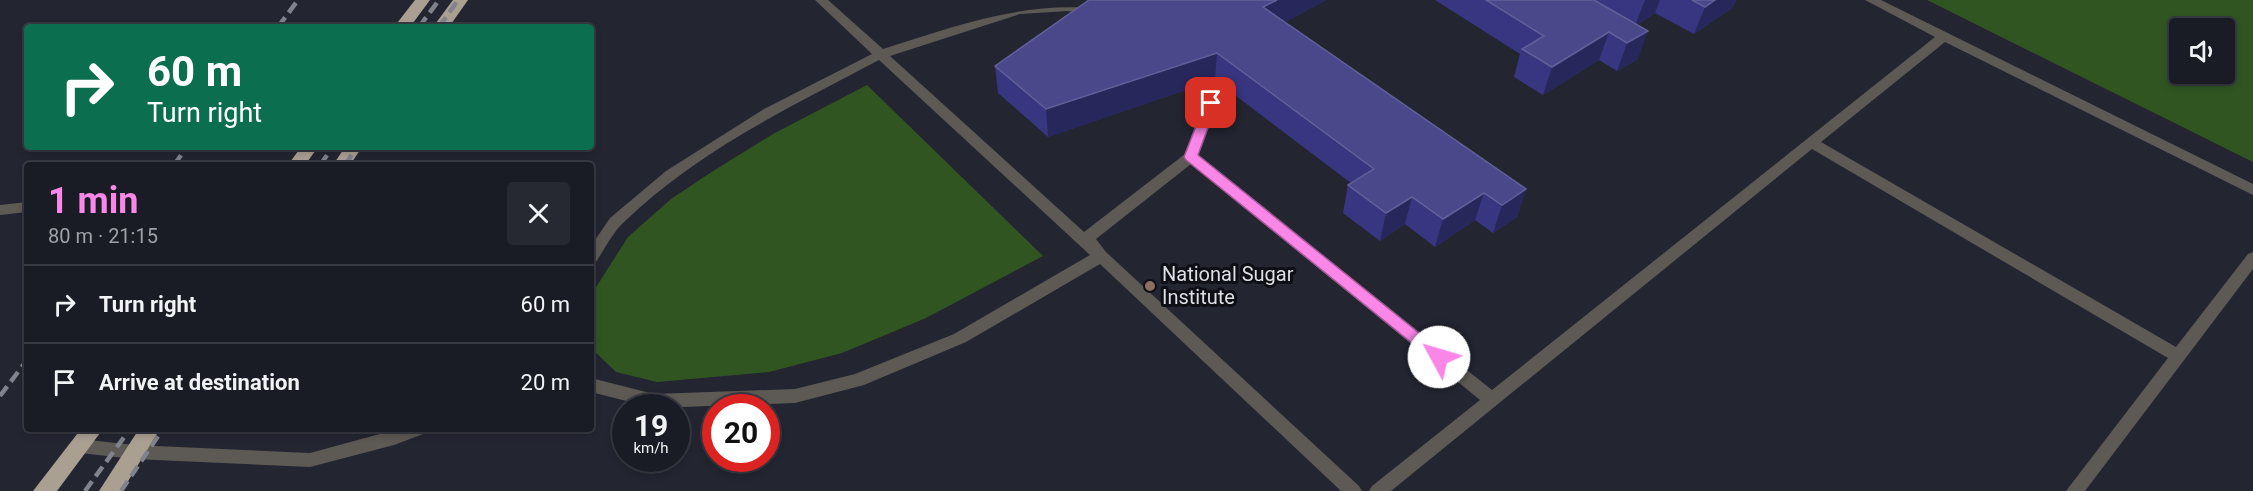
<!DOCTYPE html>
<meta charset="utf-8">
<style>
:root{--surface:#1a1c25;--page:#272932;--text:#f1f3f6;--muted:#9fa1a7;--line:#383a42;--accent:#fa87e7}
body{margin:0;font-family:Roboto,sans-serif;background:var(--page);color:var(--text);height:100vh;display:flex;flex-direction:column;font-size:22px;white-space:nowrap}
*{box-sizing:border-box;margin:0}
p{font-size:20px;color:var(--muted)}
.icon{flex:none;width:33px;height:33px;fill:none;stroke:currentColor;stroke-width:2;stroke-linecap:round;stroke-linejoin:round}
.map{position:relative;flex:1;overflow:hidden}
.sheet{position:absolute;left:24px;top:162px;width:570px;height:270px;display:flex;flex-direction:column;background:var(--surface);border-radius:6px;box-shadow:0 3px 9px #0003,0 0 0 2px var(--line)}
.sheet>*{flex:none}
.top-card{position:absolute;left:24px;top:24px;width:570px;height:126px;border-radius:6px;box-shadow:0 3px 9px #0003,0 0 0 2px var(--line);background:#0b6e4f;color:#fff;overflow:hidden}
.controls{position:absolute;left:2169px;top:18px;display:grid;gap:12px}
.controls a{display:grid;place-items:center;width:66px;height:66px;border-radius:6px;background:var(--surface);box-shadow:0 3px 9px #0003,0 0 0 2px var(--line);font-size:30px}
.speed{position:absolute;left:612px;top:394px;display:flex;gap:12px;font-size:30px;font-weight:700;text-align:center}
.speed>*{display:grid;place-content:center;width:78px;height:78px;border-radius:50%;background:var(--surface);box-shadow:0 3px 9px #0003,0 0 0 2px var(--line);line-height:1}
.speed small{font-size:15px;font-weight:400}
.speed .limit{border:9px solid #d22;background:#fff;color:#111}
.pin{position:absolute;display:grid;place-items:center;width:51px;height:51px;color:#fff;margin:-26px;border-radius:12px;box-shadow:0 3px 9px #0006}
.me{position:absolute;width:66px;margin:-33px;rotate:309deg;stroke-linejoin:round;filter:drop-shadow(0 0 4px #0008)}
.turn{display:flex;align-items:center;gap:21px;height:126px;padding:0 24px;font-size:27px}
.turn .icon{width:78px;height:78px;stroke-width:2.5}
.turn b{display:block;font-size:42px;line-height:51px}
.round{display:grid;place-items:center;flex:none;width:63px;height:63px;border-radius:6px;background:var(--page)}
.overview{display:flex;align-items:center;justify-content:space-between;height:102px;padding:0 24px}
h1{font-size:36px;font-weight:700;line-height:45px;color:var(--accent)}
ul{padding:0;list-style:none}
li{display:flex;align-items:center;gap:18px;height:78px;padding:0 24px;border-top:2px solid var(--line)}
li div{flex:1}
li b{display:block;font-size:22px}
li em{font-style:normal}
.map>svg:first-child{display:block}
</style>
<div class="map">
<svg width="2253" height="491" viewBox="0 0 2253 491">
<rect width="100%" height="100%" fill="#232531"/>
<!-- green -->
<g fill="#305521" fill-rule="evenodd">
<path d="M 1927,0 L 2253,0 L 2253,162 ZM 2180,28 L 2224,28 L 2224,74 L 2180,74 Z"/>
<polygon points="867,85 1043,256 926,318 842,353 769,372 657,382 616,372 591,348 593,292 628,237 671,199 710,173 773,134"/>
</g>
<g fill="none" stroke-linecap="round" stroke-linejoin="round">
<!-- minor -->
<g fill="#5d5954" fill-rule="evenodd">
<path d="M 815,0 L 828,0 L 883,49 C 952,27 1026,0 1099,9 L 1101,12 L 1095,16 L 1068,11 L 1020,14 L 890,56 L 1084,232 L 1185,154 L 1204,103 L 1211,99 L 1216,100 L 1218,103 L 1198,156 L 1492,390 L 1935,37 L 1865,0 L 1881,0 L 2253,184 L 2253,195 L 1945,42 L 1821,142 L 2176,347 L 2248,254 L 2253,252 L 2253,269 L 2085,491 L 2066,491 L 2168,358 L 1812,149 L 1391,491 L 1369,491 L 1372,486 L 1480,400 L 1191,164 L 1096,239 L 1106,252 L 1359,486 L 1362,491 L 1341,491 L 1100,264 L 966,342 L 864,385 L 795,403 L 654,408 L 591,392 L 591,378 L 654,394 L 795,389 L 855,374 L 954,334 L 1090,255 L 879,60 C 790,107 694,153 622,224 C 612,234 604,250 596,262 L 591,264 L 591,246 L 610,218 L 666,171 L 764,109 L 872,54 Z"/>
<polygon points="27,202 27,212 0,215 0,205"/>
<polygon points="398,429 426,429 423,434 394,445 310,467 134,459 80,453 74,451 71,446 74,441 80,439 134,445 310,453"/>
</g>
<!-- highway -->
<g fill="#aaa092" fill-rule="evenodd">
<polygon points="415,0 430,0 410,27 394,27"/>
<polygon points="453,0 468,0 449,27 433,27"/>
<polygon points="301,147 318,147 305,165 288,165"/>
<polygon points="345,147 362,147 350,165 333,165"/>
<polygon points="81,429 103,429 57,491 33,491"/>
<polygon points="139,429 160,429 122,491 99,491"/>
</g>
<!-- rail -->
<g stroke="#80828c" stroke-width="4.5" stroke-dasharray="12 6" stroke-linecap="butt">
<polyline points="278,27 298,0"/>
<polyline points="419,27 439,0"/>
<polyline points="439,27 458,0"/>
<polyline points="174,165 187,147"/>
<polyline points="320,165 333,147"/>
<polyline points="345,165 357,147"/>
<polyline points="0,396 27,360"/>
<polyline points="85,491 130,429"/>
<polyline points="121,491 163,429"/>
</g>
</g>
<!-- wall -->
<g fill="#383680">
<polygon points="1089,0 1326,0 1285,22 1526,189 1517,217 1493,233 1475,220 1435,247 1405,224 1380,241 1343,213 1348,185 1351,183 1215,80 1048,137 998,93 995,66"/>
<polygon points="1435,0 1736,0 1732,8 1694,34 1655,13 1637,25 1638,59 1617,71 1599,60 1543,95 1514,77 1520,54"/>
</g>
<!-- shaded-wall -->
<g fill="#28275c">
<polygon points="1277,0 1326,0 1261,35 1263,7"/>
<polygon points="1645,0 1660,0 1655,13 1635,26"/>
<polygon points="1715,0 1736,0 1732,8 1694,34 1705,7"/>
<polygon points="1648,31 1638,59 1617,71 1627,43"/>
<polygon points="1609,32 1599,60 1543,95 1552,67"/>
<polygon points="1217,53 1215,80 1048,137 1046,109"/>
<polygon points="1526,189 1517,217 1493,233 1502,205"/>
<polygon points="1484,193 1475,220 1435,247 1443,219"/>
<polygon points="1412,197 1405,224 1380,241 1386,213"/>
</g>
<!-- building -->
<g fill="#4a488b" stroke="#616099" stroke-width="1.5">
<polygon points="1089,0 1277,0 1263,7 1526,189 1502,205 1484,193 1443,219 1412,197 1386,213 1348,185 1374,169 1217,53 1046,109 995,66"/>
<polygon points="1486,0 1594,0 1648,31 1627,43 1609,32 1552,67 1522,49 1544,36"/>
<polygon points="1692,0 1715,0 1705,7"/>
</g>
<!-- route -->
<polygon fill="#fa87e7" stroke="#a25896" stroke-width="1.5" points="1211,99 1217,103 1198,155 1444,353 1446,357 1444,361 1434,361 1186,160 1184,157 1205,103"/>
<!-- markers -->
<circle fill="#8d6e63" stroke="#0e0f14" stroke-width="2" cx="1150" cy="286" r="6"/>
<g text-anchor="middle" stroke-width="6" stroke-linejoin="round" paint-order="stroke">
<!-- poi labels -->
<g font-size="20" fill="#dddfe7" stroke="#0e0f14" text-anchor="start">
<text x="1162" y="281">National Sugar<tspan x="1162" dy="23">Institute</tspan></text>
</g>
</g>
</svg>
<div class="controls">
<a><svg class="icon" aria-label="sound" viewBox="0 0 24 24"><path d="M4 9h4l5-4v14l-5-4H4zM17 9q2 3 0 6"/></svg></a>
</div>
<div class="speed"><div>19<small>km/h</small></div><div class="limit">20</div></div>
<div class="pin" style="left:1211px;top:103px;background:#d93025"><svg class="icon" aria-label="arrive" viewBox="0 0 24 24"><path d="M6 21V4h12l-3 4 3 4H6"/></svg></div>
<svg class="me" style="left:1439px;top:357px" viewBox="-20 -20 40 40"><circle r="19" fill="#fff"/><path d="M0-13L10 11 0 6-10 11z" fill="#fa87e7"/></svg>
<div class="top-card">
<div class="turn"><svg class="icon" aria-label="right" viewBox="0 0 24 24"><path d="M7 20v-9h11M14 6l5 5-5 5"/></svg><div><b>60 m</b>Turn right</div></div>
</div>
<section class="sheet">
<div class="overview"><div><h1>1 min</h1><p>80 m · 21:15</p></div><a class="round"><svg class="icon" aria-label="close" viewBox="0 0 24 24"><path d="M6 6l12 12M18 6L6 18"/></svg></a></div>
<ul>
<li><svg class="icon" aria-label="right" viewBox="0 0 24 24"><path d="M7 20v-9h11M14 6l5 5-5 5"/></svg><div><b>Turn right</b></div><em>60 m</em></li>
<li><svg class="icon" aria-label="arrive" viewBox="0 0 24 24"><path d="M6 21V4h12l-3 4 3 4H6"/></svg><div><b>Arrive at destination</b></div><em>20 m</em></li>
</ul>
</section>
</div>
